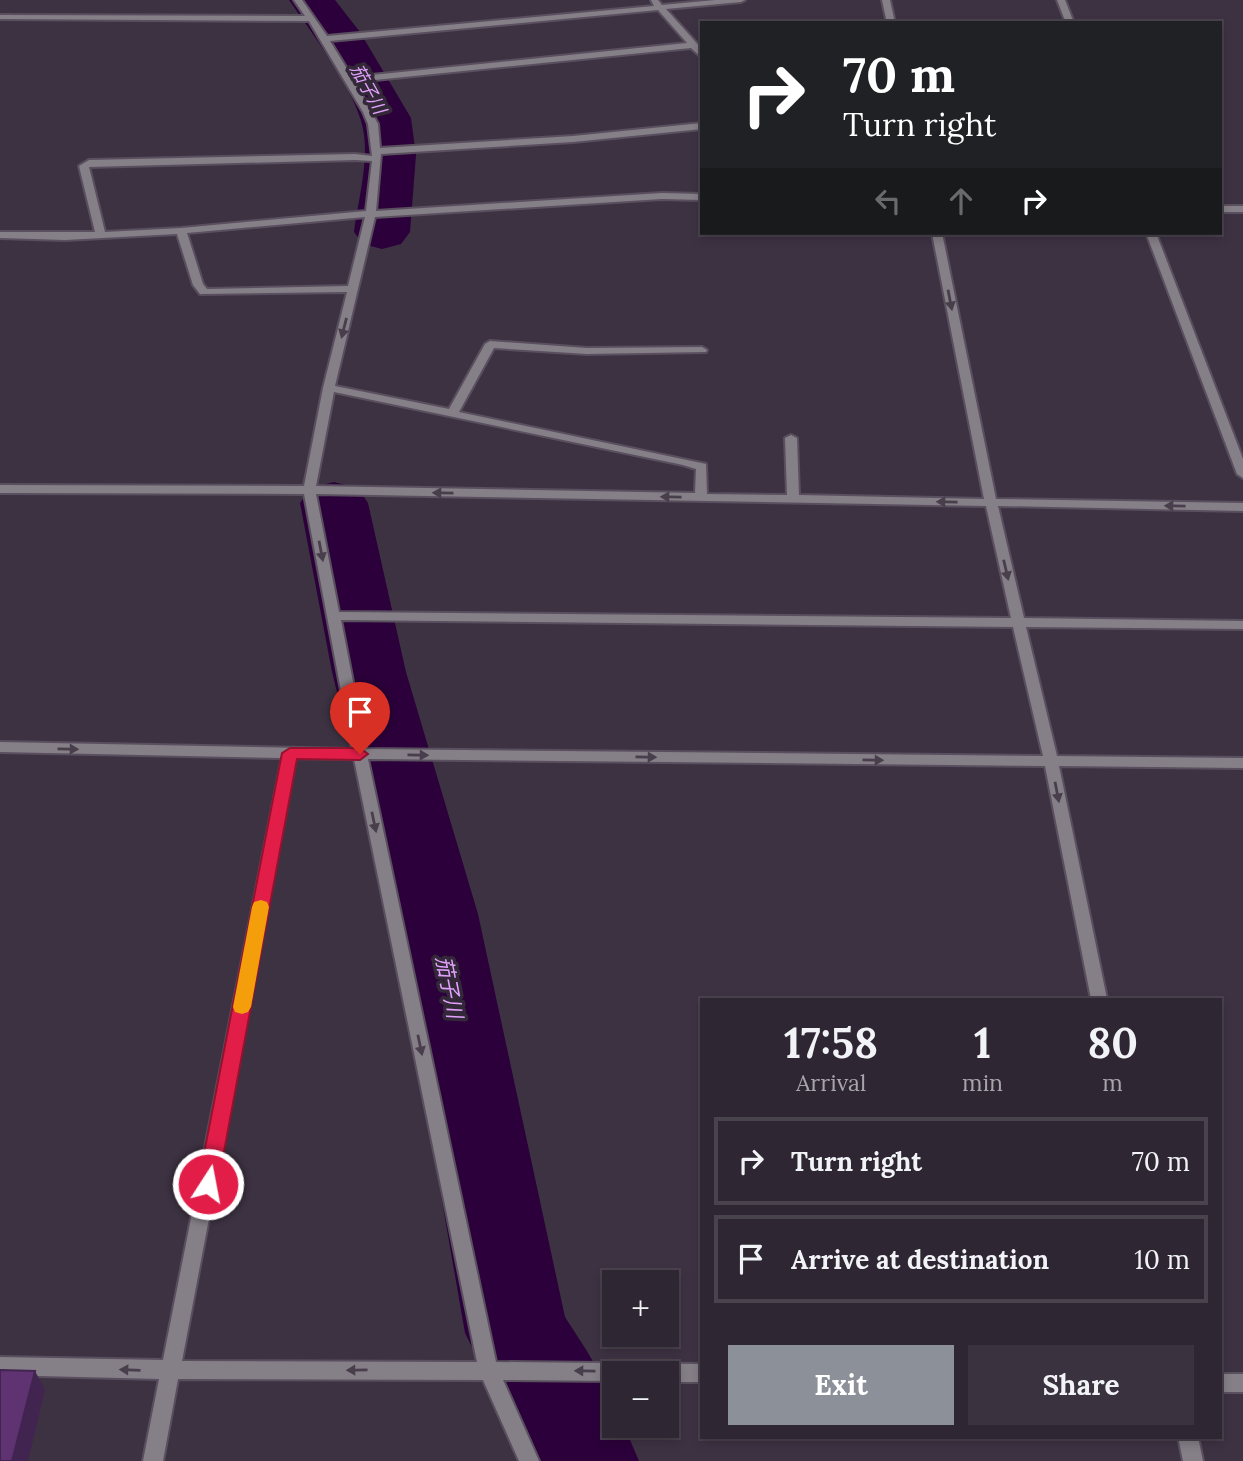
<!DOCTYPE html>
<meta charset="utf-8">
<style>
:root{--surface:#2e2632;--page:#3a323e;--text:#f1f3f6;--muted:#a7a5ac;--line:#49434d;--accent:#8c9099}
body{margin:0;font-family:Lora,"Noto Sans JP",serif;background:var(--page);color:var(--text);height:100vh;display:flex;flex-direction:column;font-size:26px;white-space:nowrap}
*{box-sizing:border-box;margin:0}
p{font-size:23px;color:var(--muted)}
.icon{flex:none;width:38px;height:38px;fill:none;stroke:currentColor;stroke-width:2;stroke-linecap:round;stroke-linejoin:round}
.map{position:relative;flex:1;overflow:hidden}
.sheet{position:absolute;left:700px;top:998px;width:522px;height:441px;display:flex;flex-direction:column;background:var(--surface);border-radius:0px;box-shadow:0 4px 10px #0003,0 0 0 2px var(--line)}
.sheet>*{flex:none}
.top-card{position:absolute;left:700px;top:21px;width:522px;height:214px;border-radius:0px;box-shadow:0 4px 10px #0003,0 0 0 2px var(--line);background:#202124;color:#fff;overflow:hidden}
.buttons{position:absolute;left:602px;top:1270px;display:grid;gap:14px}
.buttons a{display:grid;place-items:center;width:77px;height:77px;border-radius:0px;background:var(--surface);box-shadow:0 4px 10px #0003,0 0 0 2px var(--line);font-size:35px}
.pin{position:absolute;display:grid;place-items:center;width:60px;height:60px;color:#fff;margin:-72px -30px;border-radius:50% 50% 50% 0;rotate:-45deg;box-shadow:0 0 7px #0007}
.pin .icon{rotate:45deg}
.me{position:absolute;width:77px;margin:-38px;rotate:11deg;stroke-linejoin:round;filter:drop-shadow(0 0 5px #0008)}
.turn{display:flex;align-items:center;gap:24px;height:147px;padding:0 28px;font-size:32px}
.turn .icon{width:91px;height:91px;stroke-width:2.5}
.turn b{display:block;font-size:49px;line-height:60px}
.lanes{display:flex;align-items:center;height:66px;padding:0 28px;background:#0003;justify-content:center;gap:35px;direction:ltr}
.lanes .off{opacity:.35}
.eta{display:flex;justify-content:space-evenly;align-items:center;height:119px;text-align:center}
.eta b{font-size:42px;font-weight:800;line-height:49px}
.button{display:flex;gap:14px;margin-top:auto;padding:14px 28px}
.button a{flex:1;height:80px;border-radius:0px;background:var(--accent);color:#fff;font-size:28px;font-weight:800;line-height:80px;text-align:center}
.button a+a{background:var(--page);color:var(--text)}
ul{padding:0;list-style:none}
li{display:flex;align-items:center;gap:21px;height:88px;margin:0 14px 10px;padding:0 14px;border:4px solid var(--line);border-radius:0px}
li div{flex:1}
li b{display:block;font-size:26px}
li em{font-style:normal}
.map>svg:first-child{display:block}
</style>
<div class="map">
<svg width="1243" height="1461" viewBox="0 0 1243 1461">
<rect width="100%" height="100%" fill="#3d3242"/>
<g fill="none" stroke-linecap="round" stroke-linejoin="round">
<!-- river -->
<g fill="#2c003b" fill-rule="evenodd">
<path d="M 289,0 L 335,0 L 360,32 L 411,118 L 416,155 L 410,232 L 401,244 L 382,249 L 363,244 L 354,232 C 358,201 368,166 364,135 C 361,97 311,32 289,0 Z"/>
<path d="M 334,482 L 358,488 L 368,503 L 406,672 L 478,914 L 565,1317 C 586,1350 614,1387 614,1426 L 624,1426 L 639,1461 L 528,1461 L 465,1333 L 392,914 L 332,672 L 300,503 L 310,488 Z"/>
</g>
<!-- minor casing -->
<g stroke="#594f5e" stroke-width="4">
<g id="minor">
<path d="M 294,0 L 302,0 L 327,36 L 654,6 L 651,0 L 658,0 L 662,5 L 715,0 L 745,0 L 741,2 L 666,9 L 702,49 L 702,58 L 691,48 L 355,82 L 378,124 L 380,148 L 573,136 L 702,123 L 702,129 L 573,142 L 381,154 L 376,211 L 662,193 L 702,194 L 702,200 L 662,199 L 375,217 L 335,386 L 449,409 L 485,344 L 490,341 L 587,348 L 702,347 L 707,350 L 706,352 L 587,354 L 494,348 L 459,412 L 706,464 L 707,494 L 787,495 L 785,438 L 791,435 L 797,438 L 799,495 L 984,499 L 932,233 L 942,233 L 996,499 L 1243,503 L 1243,511 L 998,506 L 1024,618 L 1243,621 L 1243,629 L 1026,627 L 1057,756 L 1243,758 L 1243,768 L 1059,766 L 1107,999 L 1091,999 L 1045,766 L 368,759 L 496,1362 L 702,1364 L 702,1382 L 667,1382 L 667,1374 L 614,1374 L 614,1381 L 503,1380 L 539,1461 L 519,1461 L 483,1380 L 178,1379 L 163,1461 L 143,1461 L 159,1379 L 0,1375 L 0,1357 L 163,1360 L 282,758 L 0,752 L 0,742 L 352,749 L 304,494 L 0,493 L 0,485 L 304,486 L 323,388 L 347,292 L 200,294 L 193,285 L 177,234 L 65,240 L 0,238 L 0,232 L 95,232 L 79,166 L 89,160 L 355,154 L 372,156 L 368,124 L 363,112 L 309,21 L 0,19 L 0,15 L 305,16 ZM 658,10 L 687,43 L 352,77 L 330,41 ZM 355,160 L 372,161 L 366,211 L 181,228 L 105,232 L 89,167 ZM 365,217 L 348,286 L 207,289 L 203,284 L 187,233 ZM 334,392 L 683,465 L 696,469 L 695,493 L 316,486 ZM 316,494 L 986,506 L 1011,618 L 339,612 ZM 341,620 L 1013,627 L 1043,756 L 366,749 ZM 296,758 L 354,759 L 477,1362 L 182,1361 Z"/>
<polygon points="882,0 890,0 895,23 887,23"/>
<polygon points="1057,0 1065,0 1074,23 1066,23"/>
<rect x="1220" y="206" width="23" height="6"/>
<polygon points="1146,233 1156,233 1243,459 1243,478 1237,474"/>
<rect x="1220" y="1374" width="23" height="18"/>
<polygon points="1178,1437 1198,1437 1203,1461 1183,1461"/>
</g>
</g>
<!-- minor -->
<use href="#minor" fill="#857f87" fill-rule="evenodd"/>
</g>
<!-- shaded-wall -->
<polygon fill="#422450" points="35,1371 45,1390 28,1461 12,1461"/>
<!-- building -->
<polygon fill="#5f3372" stroke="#422450" stroke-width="2" points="0,1370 35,1371 12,1461 0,1461"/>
<!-- one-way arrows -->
<defs><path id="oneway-solid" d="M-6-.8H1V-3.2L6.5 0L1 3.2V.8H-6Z" transform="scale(1.75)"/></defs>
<g fill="#483e4c">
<use href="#oneway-solid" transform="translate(950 300) rotate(79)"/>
<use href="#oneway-solid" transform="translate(344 328) rotate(104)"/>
<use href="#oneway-solid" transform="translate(443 493) rotate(-179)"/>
<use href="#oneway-solid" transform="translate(671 497) rotate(-179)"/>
<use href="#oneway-solid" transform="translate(947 502) rotate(-179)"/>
<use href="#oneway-solid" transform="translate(1175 506) rotate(-179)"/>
<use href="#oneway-solid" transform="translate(321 551) rotate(79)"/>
<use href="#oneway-solid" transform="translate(1006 570) rotate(77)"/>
<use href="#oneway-solid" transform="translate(68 749) rotate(1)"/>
<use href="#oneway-solid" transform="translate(418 755) rotate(1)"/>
<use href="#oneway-solid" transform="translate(646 757) rotate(1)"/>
<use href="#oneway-solid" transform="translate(873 760) rotate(1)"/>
<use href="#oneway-solid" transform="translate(1057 792) rotate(79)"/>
<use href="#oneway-solid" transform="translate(374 822) rotate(78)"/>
<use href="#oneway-solid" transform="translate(420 1045) rotate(78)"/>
<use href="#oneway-solid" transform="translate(130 1370) rotate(-178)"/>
<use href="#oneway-solid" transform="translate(357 1370) rotate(179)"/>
<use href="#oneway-solid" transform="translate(585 1371) rotate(-179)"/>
</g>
<!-- route -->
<polygon fill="#e11d48" stroke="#92132f" stroke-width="2" points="290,748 360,748 368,754 360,760 297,759 218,1184 215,1190 208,1192 201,1190 198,1184 282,753"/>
<!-- slow -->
<polygon fill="#f59e0b" points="261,900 267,902 269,907 251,1007 248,1012 242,1014 235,1012 233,1007 252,907 254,902"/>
<g text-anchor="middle" stroke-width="7" stroke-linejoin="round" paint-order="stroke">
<!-- far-water labels -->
<g font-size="18" font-style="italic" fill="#e1a1fd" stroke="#332838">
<text transform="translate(368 89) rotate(61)" y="6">茄子川</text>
</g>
<!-- water labels -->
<g font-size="21" font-style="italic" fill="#e1a1fd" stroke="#332838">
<text transform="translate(449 987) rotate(79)" y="7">茄子川</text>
</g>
</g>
</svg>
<div class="buttons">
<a>+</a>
<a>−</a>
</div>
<div class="pin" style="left:360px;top:754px;background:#d93025"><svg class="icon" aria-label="arrive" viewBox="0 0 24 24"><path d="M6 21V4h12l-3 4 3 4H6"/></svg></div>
<svg class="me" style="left:208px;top:1184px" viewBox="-20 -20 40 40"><circle r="17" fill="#e11d48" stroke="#fff" stroke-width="3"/><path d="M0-11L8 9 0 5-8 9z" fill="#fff"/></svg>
<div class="top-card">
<div class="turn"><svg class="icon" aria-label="right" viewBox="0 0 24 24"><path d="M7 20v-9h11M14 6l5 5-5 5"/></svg><div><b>70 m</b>Turn right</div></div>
<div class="lanes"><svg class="icon off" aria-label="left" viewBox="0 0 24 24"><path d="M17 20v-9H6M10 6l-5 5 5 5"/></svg><svg class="icon off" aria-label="ahead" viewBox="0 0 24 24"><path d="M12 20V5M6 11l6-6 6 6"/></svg><svg class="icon" aria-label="right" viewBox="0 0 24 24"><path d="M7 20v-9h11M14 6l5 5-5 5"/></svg></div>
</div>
<section class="sheet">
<div class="eta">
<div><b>17:58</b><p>Arrival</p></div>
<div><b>1</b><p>min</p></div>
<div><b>80</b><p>m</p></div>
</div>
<ul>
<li><svg class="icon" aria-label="right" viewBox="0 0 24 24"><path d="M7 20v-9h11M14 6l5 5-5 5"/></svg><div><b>Turn right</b></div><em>70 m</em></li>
<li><svg class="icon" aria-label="arrive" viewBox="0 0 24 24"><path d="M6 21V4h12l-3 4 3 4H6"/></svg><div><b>Arrive at destination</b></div><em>10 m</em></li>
</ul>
<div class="button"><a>Exit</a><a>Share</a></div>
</section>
</div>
